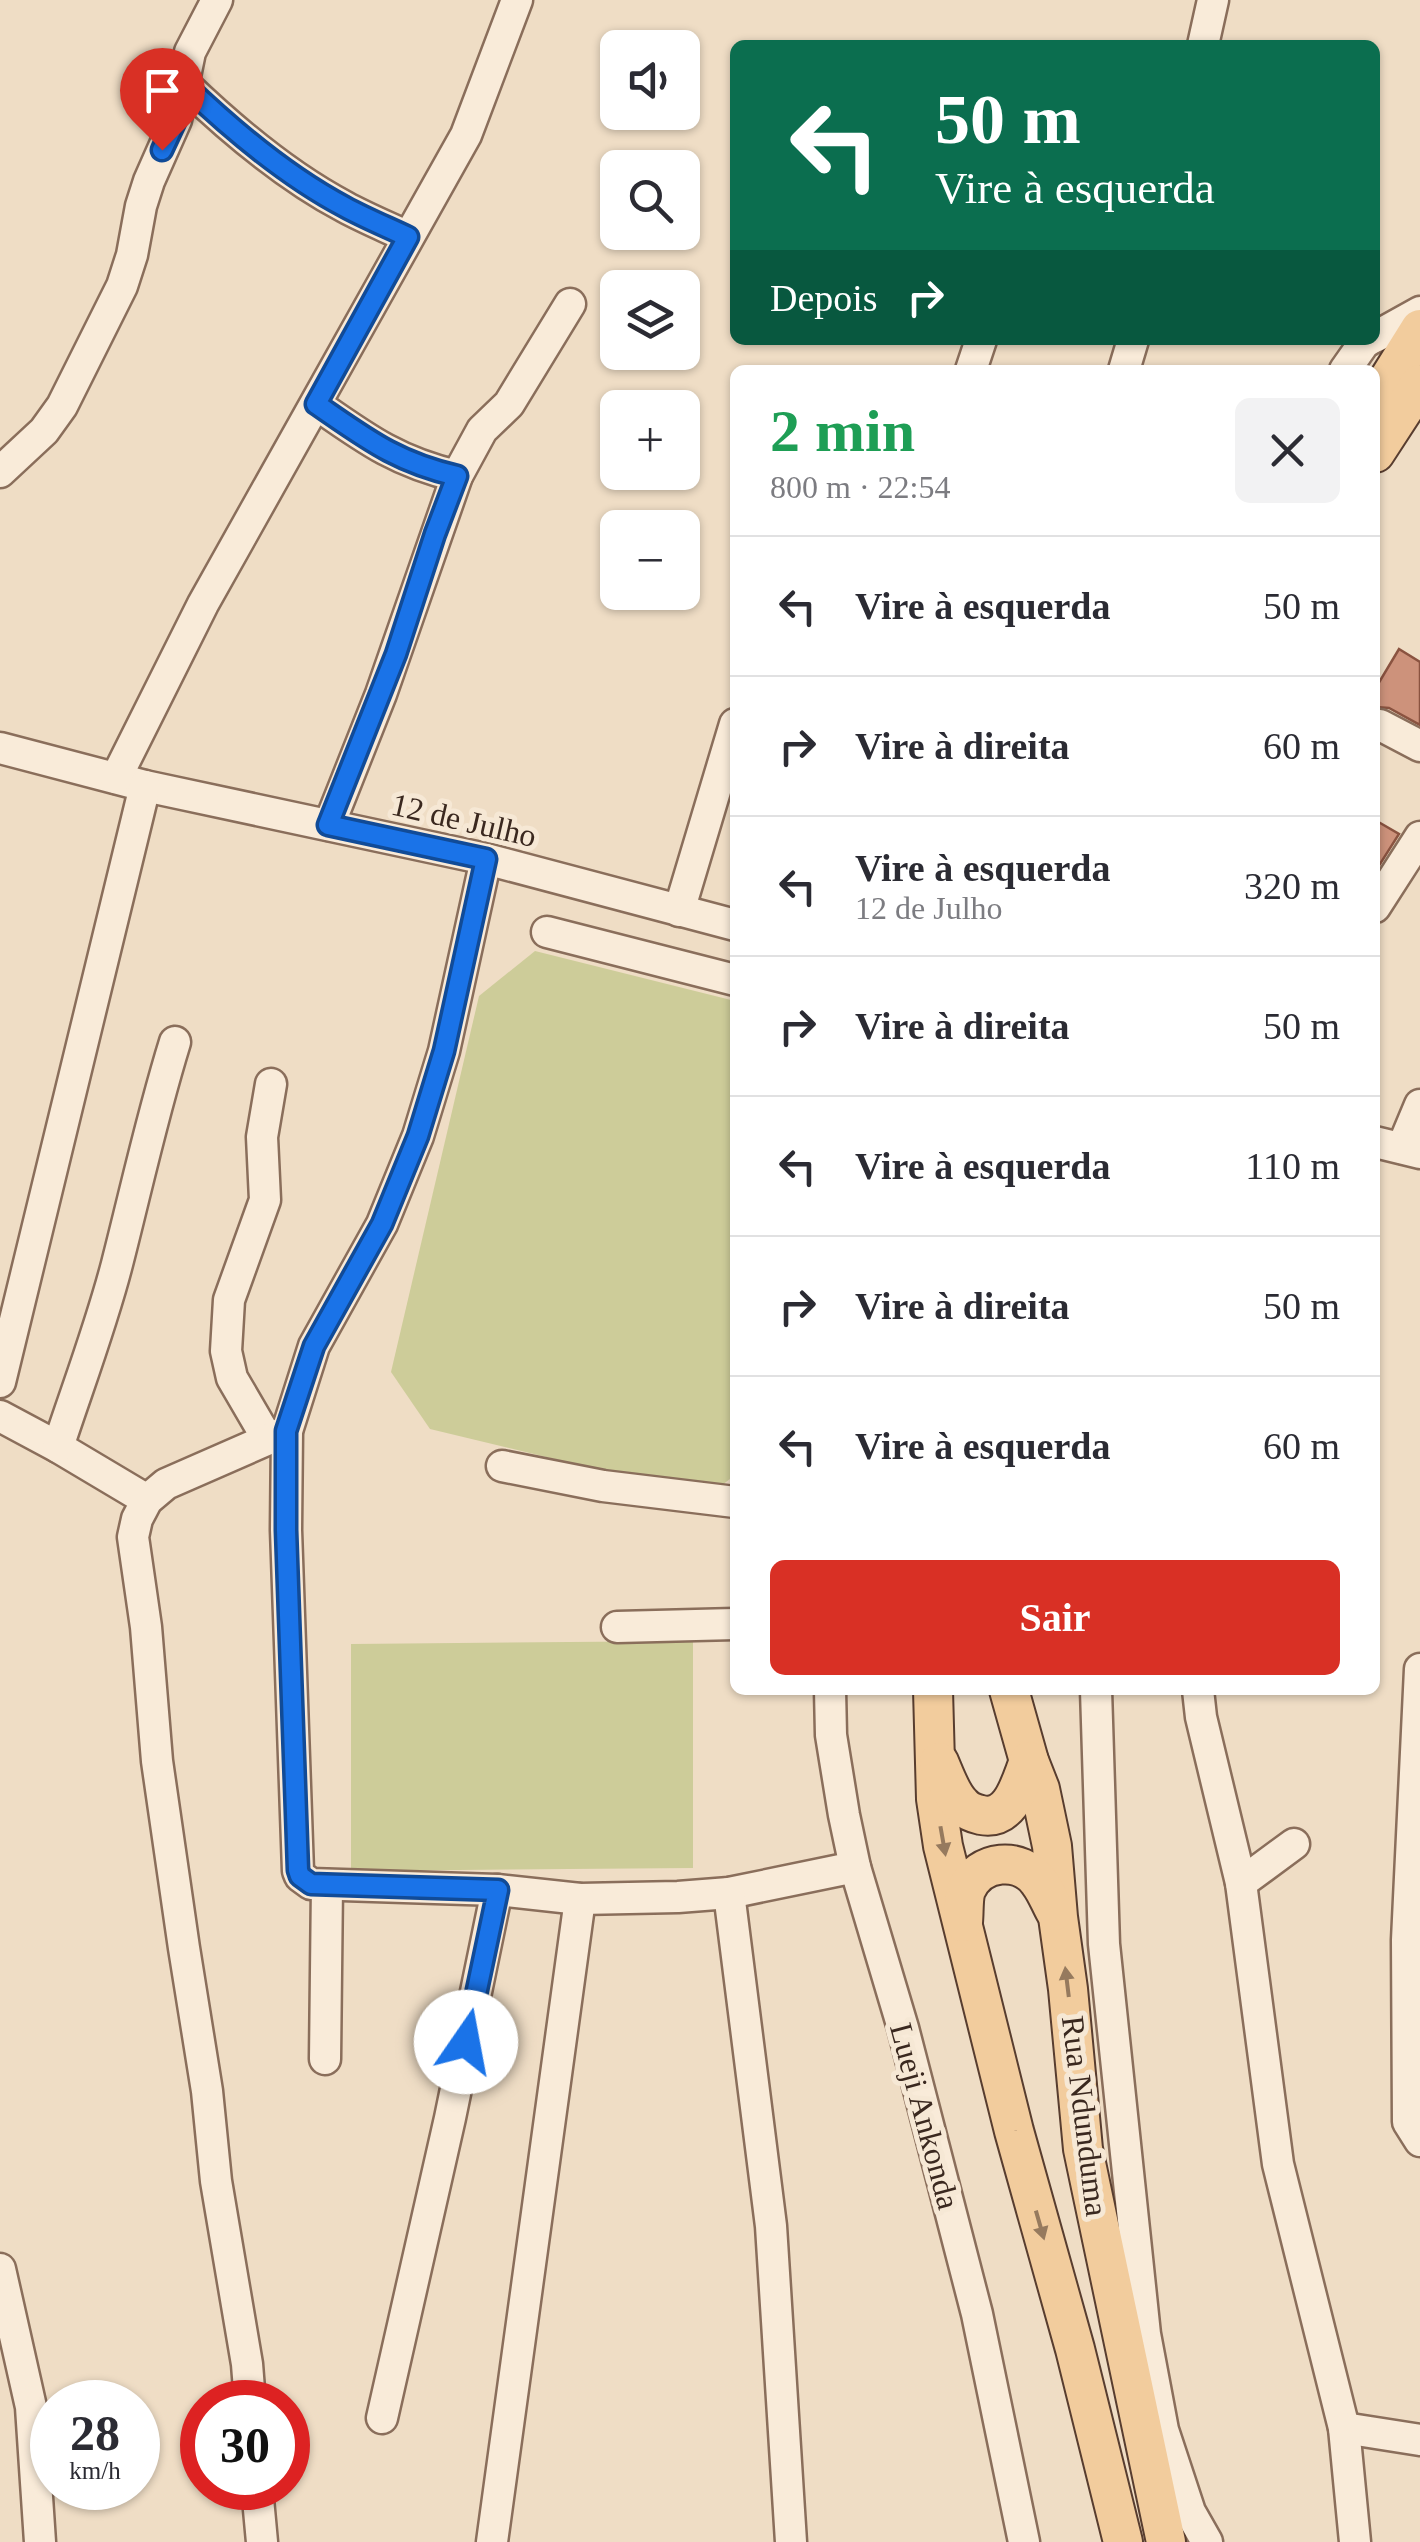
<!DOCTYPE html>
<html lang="pt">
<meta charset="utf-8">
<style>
:root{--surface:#fff;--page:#f2f2f3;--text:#2b2b33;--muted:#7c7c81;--line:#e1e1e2;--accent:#d93025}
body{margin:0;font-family:"Times New Roman",serif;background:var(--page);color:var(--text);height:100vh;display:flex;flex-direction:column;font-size:38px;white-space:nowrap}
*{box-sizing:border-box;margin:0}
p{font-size:32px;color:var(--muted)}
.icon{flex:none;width:55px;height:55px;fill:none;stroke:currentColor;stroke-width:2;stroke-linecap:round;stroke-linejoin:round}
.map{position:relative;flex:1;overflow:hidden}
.side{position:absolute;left:730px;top:365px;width:650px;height:1330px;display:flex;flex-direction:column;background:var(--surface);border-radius:15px;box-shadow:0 2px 8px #0004}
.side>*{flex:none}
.top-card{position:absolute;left:730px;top:40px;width:650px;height:305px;border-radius:15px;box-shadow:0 2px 8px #0004;background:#0b6e4f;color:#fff;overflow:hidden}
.buttons{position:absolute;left:600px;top:30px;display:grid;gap:20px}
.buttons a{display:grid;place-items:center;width:100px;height:100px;border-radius:15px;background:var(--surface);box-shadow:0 2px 8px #0004;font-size:50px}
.speed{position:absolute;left:30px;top:2380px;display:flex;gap:20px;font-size:50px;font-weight:700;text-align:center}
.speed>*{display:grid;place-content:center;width:130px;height:130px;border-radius:50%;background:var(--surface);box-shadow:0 2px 8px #0004;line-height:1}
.speed small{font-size:25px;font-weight:400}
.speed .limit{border:15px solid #d22;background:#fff;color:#111}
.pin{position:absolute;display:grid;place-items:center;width:85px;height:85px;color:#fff;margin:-102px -42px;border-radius:50% 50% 50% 0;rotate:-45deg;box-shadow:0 0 10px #0007}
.pin .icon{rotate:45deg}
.me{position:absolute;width:110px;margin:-55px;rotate:12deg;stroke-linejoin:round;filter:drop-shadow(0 0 8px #0008)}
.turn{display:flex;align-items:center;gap:35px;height:210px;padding:0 40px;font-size:45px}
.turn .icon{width:130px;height:130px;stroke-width:2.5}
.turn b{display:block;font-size:70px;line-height:85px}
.then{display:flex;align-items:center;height:95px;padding:0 40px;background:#0003;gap:20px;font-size:38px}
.round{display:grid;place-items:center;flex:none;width:105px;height:105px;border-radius:15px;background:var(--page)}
.summary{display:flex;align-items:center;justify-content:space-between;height:170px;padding:0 40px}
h1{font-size:60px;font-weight:700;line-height:75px;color:#1e9e55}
.cta{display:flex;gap:20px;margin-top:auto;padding:20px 40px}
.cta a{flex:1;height:115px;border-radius:15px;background:var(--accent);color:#fff;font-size:40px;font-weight:700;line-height:115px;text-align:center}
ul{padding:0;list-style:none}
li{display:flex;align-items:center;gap:30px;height:140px;padding:0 40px;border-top:2px solid var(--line)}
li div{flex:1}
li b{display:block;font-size:38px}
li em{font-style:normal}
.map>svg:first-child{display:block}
</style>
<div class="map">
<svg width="1420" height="2542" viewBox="0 0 1420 2542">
<rect width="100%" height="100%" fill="#efddc5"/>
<!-- green -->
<g fill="#cdcc99">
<polygon points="535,951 735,1001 735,1475 708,1496 430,1429 391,1372 479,996"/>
<polygon points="693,1641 693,1868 351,1871 351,1644"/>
</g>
<!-- building -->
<g fill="#cd927b" stroke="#8a5340" stroke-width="2.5">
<polygon points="1399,649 1420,662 1420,725 1389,708 1375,707 1375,689"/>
<polygon points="1375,820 1399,834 1375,872"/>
</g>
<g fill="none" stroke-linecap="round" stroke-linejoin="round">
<!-- minor casing -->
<g stroke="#8a6e5b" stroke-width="35">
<g id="minor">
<polyline points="1203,45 1213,0"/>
<path d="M 185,85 C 233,131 286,176 345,207 C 365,218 387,227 408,237"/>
<polyline points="1375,337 1420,312"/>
<polyline points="971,370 981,340"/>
<polyline points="1124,370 1133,340"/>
<polyline points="1345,370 1364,343 1369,340"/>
<path d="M 316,404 C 366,439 397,462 457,476"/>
<polyline points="0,472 44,431 62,406 122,286 132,255 141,206 149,181 176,120 190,52 217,0"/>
<polyline points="1375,726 1380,725 1420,746"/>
<polyline points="0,748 145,786 486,859 735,925"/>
<polyline points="116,778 203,604 466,135 517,0"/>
<polyline points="329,825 381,694 457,476 482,430 509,404 570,304"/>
<polyline points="486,859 444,1051 418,1136 382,1224 314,1346 287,1431 286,1530 298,1871 300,1876 311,1884 497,1890 580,1899 678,1897 729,1893 855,1867"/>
<polyline points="1375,907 1420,837"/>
<polyline points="679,911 735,724"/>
<polyline points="547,932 735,980"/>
<polyline points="1375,1142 1420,1153"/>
<polyline points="1402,1148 1420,1105"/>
<polyline points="0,1382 145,786"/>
<polyline points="0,1416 58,1447 147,1500"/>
<polyline points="267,1438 232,1378 226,1351 229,1300 265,1200 262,1137 271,1084"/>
<path d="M 58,1447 C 78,1386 101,1326 117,1264 C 136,1190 152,1116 175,1042"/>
<polyline points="502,1466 603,1486 735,1502"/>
<polyline points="617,1627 735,1624"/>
<polyline points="1420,1669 1407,1940 1408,2122 1420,2141"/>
<polyline points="830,1690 831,1735 844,1815 855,1867 903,2028 977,2314 1024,2542"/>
<polyline points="1096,1690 1104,1944 1145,2334 1163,2430 1190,2512 1207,2542"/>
<polyline points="1198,1690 1201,1717 1241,1883 1278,2164 1344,2428 1355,2542"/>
<polyline points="1241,1883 1294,1844"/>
<polyline points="729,1893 771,2226 791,2542"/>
<polyline points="325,2059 327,1885"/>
<polyline points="0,2269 31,2407 40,2542"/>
<polyline points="250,2402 247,2364 216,2181 207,2091 184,1948 157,1761 146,1627 133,1537 137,1519 147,1500 166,1484 287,1431"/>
<polyline points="382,2418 450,2118 497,1890"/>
<polyline points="1344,2428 1420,2440"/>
<polyline points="257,2488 262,2542"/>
<polyline points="492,2542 580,1899"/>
</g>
</g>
<!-- major casing -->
<g stroke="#583d2f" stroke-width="42">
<g id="major">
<polyline points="1375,401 1420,329"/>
<polyline points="1375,453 1420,384"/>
<polyline points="933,1690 936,1799 943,1846 1014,2131 1075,2349 1123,2542"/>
<polyline points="1009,1690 1029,1761 1040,1789 1052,1846 1058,1917 1068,1989 1083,2149 1166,2542"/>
<path d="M 939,1762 C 945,1776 951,1794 961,1804 C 967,1811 973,1813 981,1815 C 1012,1821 1020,1783 1029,1761"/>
<path d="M 963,1922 C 964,1913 963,1898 966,1890 C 979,1859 1021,1856 1039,1882 C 1046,1891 1050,1902 1055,1911"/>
</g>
</g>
<!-- minor -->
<use href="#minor" stroke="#f9ebd9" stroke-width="30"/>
<!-- major -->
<use href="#major" stroke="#f2cc9d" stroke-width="38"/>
</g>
<!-- one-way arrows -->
<defs><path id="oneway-solid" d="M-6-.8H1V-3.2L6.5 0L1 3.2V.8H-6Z" transform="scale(2.5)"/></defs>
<g fill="#967a5e">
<use href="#oneway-solid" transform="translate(943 1841) rotate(80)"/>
<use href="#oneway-solid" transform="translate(1067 1982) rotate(-97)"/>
<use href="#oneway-solid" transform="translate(1040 2225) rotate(74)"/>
</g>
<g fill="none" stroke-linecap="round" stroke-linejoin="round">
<!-- route casing -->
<g stroke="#114b97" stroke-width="25">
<path id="route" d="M 162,150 L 176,120 L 185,85 C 233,131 286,176 345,207 C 365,218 387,227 408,237 L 316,404 C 367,439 396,462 457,476 L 435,534 L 396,654 L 328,825 L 486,859 L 444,1051 L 418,1136 L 382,1224 L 314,1346 L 286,1431 L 286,1530 L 298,1870 L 300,1876 L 311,1884 L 498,1890 L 466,2042"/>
</g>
<!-- route -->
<use href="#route" stroke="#1a73e8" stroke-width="18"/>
</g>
<g text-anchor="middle" stroke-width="10" stroke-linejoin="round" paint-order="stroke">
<!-- street labels -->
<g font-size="32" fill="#3a281f" stroke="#f6e8d5">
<text transform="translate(464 820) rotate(13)" y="11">12 de Julho</text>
<text transform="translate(925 2116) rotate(75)" y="11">Lueji Ankonda</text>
<text transform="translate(1085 2116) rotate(83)" y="11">Rua Ndunduma</text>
</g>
</g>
</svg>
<div class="buttons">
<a><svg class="icon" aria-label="sound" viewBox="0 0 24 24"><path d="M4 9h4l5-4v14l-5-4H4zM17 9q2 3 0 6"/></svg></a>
<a><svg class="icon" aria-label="search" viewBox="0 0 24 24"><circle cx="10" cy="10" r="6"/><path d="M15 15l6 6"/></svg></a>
<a><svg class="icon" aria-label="layers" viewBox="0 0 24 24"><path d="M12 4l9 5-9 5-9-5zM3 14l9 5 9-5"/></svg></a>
<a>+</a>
<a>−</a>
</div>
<div class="speed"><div>28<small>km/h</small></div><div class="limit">30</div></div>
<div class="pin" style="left:162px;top:150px;background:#d93025"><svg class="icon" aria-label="arrive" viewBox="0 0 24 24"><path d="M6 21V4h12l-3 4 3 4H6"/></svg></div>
<svg class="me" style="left:466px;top:2042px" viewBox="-20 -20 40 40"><circle r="19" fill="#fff"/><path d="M0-13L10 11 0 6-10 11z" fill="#1a73e8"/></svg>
<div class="top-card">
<div class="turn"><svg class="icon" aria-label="left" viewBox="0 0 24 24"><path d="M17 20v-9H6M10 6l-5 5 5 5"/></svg><div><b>50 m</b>Vire à esquerda</div></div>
<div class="then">Depois<svg class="icon" aria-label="right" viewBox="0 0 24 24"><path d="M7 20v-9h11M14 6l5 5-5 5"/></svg></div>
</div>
<section class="side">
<div class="summary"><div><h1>2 min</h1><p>800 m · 22:54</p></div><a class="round"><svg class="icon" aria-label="close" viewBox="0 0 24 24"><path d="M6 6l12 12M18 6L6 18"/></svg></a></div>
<ul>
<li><svg class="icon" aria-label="left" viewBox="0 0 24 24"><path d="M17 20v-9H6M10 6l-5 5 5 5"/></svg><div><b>Vire à esquerda</b></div><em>50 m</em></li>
<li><svg class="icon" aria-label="right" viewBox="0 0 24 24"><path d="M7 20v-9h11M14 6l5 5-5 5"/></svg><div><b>Vire à direita</b></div><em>60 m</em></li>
<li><svg class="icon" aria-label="left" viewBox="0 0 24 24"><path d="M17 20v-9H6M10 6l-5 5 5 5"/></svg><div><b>Vire à esquerda</b><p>12 de Julho</p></div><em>320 m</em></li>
<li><svg class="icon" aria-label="right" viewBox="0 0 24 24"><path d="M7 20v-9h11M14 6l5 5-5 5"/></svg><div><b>Vire à direita</b></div><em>50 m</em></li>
<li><svg class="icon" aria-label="left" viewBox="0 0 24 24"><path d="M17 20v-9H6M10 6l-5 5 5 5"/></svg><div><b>Vire à esquerda</b></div><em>110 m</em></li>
<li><svg class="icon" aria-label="right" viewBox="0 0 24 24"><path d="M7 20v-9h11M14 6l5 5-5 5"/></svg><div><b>Vire à direita</b></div><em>50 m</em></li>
<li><svg class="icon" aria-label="left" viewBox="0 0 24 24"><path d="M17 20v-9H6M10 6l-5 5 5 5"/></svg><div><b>Vire à esquerda</b></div><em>60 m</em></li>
</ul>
<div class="cta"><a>Sair</a></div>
</section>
</div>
